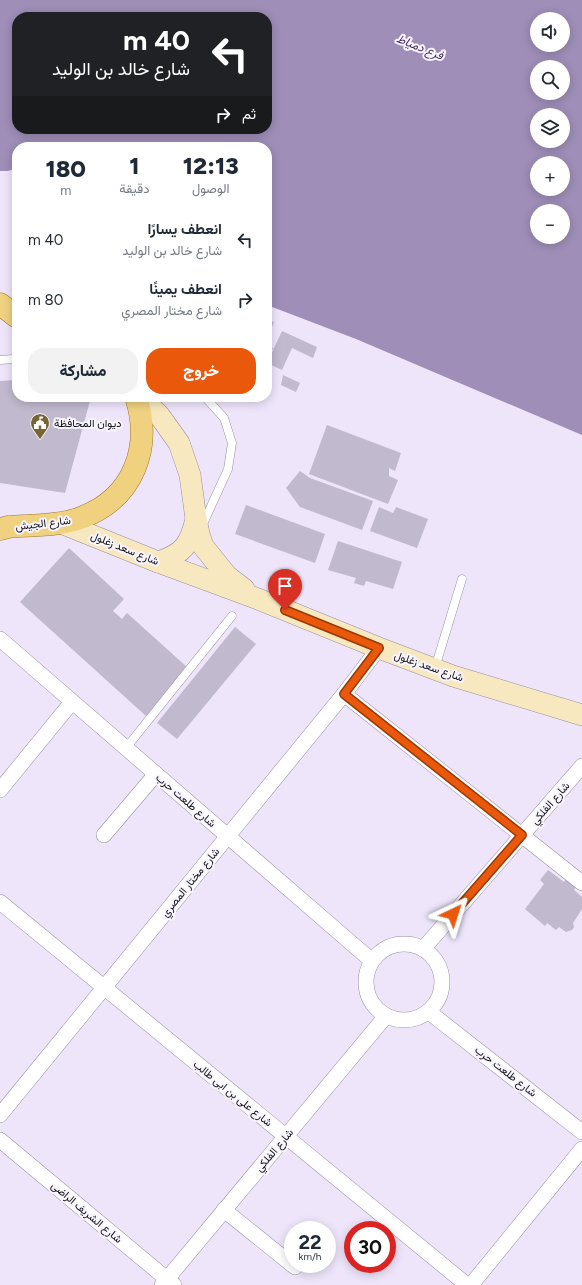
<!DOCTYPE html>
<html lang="ar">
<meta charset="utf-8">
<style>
:root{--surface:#fff;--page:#f2f2f3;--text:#1f2937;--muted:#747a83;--accent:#ea580c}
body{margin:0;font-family:Figtree,Vazirmatn,sans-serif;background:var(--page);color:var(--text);direction:rtl;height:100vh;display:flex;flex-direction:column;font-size:15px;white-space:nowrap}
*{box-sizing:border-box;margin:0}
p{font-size:13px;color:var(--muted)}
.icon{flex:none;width:22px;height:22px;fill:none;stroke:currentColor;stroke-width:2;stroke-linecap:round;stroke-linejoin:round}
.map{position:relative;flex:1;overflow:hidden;direction:ltr}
.drawer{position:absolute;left:12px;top:142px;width:260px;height:260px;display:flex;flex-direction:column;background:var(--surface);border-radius:16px;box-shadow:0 2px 10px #0003;direction:rtl}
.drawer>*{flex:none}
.top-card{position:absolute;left:12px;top:12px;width:260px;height:122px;border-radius:16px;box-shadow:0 2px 10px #0003;direction:rtl;background:#202124;color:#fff;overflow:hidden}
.fabs{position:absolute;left:530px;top:12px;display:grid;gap:8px}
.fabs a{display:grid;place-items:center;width:40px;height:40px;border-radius:50%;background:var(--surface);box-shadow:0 2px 10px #0003;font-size:20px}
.speed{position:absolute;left:284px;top:1221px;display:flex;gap:8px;font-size:20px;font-weight:700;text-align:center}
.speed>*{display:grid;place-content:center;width:52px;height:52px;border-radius:50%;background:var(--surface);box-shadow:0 2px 10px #0003;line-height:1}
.speed small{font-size:10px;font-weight:400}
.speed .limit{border:6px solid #d22;background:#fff;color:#111}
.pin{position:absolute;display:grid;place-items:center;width:34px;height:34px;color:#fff;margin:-41px -17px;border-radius:50% 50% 50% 0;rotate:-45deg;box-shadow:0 0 4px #0007}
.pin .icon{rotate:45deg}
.me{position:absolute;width:44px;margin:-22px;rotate:41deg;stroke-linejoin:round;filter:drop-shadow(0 0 3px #0008)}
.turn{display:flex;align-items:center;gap:14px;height:84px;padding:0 16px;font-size:18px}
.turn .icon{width:52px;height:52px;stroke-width:2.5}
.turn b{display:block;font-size:28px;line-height:34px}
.then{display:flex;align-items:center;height:38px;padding:0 16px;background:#0003;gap:8px;font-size:15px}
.eta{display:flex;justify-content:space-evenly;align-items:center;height:68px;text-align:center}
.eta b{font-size:24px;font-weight:800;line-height:28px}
.button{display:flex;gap:8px;margin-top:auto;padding:8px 16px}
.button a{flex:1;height:46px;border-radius:16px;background:var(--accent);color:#fff;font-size:16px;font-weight:800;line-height:46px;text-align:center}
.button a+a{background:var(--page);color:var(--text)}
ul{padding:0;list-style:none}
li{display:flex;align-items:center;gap:12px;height:60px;padding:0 16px}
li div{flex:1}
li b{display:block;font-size:15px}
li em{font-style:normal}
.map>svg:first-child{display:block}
</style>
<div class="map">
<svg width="582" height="1285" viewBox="0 0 582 1285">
<rect width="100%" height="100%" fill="#eee5fb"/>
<!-- water -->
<path fill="#9e8eb8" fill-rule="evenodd" d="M 0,0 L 582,0 L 582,435 L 356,339 L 267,305 L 267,147 L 17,147 L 17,168 L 8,171 L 0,171 ZM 17,17 L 267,17 L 267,129 L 17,129 ZM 537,19 L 563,19 L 563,45 L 537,45 ZM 537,67 L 563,67 L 563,93 L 537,93 ZM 537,115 L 563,115 L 563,141 L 537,141 ZM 537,163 L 563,163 L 563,189 L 537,189 ZM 537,211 L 563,211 L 563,237 L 537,237 Z"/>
<!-- building -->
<g fill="#c1b9ce">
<polygon points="267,320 274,322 267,339"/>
<polygon points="282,331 317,347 313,358 292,348 282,370 267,363"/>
<polygon points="267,346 273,348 267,361"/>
<polygon points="283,375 300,383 296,392 281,385"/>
<polygon points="17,380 17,397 91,397 65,493 0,483 0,381"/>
<polygon points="327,425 401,453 395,471 389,468 389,476 398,480 388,504 309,474"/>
<polygon points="300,471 310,478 373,501 362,530 300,507 286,488"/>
<polygon points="246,505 325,534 315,563 235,534"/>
<polygon points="379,507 393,513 396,507 428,519 417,548 370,531"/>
<polygon points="338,541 402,562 393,589 366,581 364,586 354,583 356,578 328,570"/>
<polygon points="69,548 124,599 113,611 122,619 127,613 188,668 146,716 20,602"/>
<polygon points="235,627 256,644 177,739 157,723"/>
<polygon points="548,870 564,882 566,879 576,886 574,890 582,897 582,909 573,923 574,927 572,930 566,932 559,927 556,930 547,923 545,926 525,909 544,884 540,880"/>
</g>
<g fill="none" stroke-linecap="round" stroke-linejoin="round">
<!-- service casing -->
<g stroke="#978fa3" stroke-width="9">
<g id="service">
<polyline points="0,360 13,359"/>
<polyline points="202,526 228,469 232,443 224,418 205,397"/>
<polyline points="435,668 462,579"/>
<polyline points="126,748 232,616"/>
</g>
</g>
<!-- minor casing -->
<g stroke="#978fa3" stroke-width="16">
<g id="minor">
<polyline points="0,639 372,961"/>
<polyline points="344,694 582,883"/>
<polyline points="0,790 72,702"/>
<polyline points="104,835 156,774"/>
<polyline points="0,902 467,1285"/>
<circle cx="404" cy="982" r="38"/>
<polyline points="423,949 582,766"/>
<polyline points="429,1012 582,1132"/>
<polyline points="0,1115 344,694 379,648"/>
<polyline points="0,1140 174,1285"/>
<polyline points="224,1210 295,1267"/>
<polyline points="162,1285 386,1016"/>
<polyline points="471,1285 582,1149"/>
</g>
</g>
<!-- secondary casing -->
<g stroke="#978fa3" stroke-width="22">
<g id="secondary">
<polyline points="140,397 159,415 179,443 190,475 196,519 199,534 203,546 227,576 244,589"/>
<polyline points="61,523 158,562 258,599 379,648 453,676 582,715"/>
<path d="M 158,562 C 183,554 190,545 196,519"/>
</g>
</g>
<!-- primary casing -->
<g stroke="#9b7924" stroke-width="23">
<g id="primary">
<polyline points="0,304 17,317"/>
<path d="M 0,529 L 8,527 C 31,525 62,526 83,517 C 134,497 152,447 136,397"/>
</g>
</g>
<!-- service -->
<use href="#service" stroke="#fff" stroke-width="8"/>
<!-- minor -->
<use href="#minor" stroke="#fff" stroke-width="15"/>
<!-- secondary -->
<use href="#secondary" stroke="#f7e8bf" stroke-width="21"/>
<!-- primary -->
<use href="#primary" stroke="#efd180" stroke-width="22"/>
</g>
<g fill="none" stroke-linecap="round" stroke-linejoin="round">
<!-- route casing -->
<g stroke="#983908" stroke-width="10">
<polyline id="route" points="285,610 379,648 344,694 522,835 453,914"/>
</g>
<!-- route -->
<use href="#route" stroke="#ea580c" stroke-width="7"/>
</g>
<!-- icons -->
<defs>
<g id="civic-pin" transform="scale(1)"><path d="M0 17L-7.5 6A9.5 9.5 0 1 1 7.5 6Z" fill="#796433" stroke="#f8f5fe"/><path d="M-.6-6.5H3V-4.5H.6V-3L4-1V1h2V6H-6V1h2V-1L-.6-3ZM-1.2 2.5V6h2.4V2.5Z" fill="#fff"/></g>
</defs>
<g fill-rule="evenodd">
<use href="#civic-pin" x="40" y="423"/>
</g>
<g text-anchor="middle" stroke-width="4" stroke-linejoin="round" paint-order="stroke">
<!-- poi labels -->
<g font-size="11" fill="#120f16" stroke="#f8f5fe" text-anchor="start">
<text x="54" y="427">ديوان المحافظة</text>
</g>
<!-- street labels -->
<g font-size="11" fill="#120f16" stroke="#f8f5fe">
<text transform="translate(43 523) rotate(-7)" y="4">شارع الجيش</text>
<text transform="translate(125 548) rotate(22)" y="4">شارع سعد زغلول</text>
<text transform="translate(429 666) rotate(19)" y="4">شارع سعد زغلول</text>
<text transform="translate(186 800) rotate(41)" y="4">شارع طلعت حرب</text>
<text transform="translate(550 803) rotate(-49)" y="4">شارع الفلكي</text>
<text transform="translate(190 882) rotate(-51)" y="4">شارع مختار المصري</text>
<text transform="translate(506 1071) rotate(38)" y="4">شارع طلعت حرب</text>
<text transform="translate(233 1093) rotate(39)" y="4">شارع على بن ابى طالب</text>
<text transform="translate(274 1150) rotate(-50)" y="4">شارع الفلكي</text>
<text transform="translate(87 1212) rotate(40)" y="4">شارع الشريف الراضى</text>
</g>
<!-- water labels -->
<g font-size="12" font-style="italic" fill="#462e64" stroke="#f8f5fe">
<text transform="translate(420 47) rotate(22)" y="4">فرع دمياط</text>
</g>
</g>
</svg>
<div class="fabs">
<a><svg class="icon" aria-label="sound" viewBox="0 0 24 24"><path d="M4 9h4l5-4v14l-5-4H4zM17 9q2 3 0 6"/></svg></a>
<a><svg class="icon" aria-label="search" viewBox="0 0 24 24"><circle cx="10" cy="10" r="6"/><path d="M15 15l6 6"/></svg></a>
<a><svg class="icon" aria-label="layers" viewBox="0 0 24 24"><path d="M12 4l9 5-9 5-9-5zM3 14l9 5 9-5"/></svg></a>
<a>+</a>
<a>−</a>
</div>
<div class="speed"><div>22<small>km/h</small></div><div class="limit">30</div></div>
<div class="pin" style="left:285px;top:610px;background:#d93025"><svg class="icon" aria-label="arrive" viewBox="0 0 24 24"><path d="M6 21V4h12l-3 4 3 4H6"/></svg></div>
<svg class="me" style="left:453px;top:914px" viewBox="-20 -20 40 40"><path d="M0-17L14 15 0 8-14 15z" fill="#ea580c" stroke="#fff" stroke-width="4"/></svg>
<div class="top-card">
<div class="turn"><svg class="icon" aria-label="left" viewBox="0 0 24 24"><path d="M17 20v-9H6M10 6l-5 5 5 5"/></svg><div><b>40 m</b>شارع خالد بن الوليد</div></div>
<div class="then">ثم<svg class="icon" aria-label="right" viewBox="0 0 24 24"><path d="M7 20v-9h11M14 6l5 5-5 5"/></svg></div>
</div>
<section class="drawer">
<div class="eta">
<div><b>12:13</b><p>الوصول</p></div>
<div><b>1</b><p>دقيقة</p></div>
<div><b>180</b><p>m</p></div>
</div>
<ul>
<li><svg class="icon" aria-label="left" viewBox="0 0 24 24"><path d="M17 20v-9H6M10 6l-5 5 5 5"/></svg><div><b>انعطف يسارًا</b><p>شارع خالد بن الوليد</p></div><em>40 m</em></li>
<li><svg class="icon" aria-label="right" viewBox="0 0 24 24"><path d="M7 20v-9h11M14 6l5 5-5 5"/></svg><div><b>انعطف يمينًا</b><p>شارع مختار المصري</p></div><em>80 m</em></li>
</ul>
<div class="button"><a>خروج</a><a>مشاركة</a></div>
</section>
</div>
